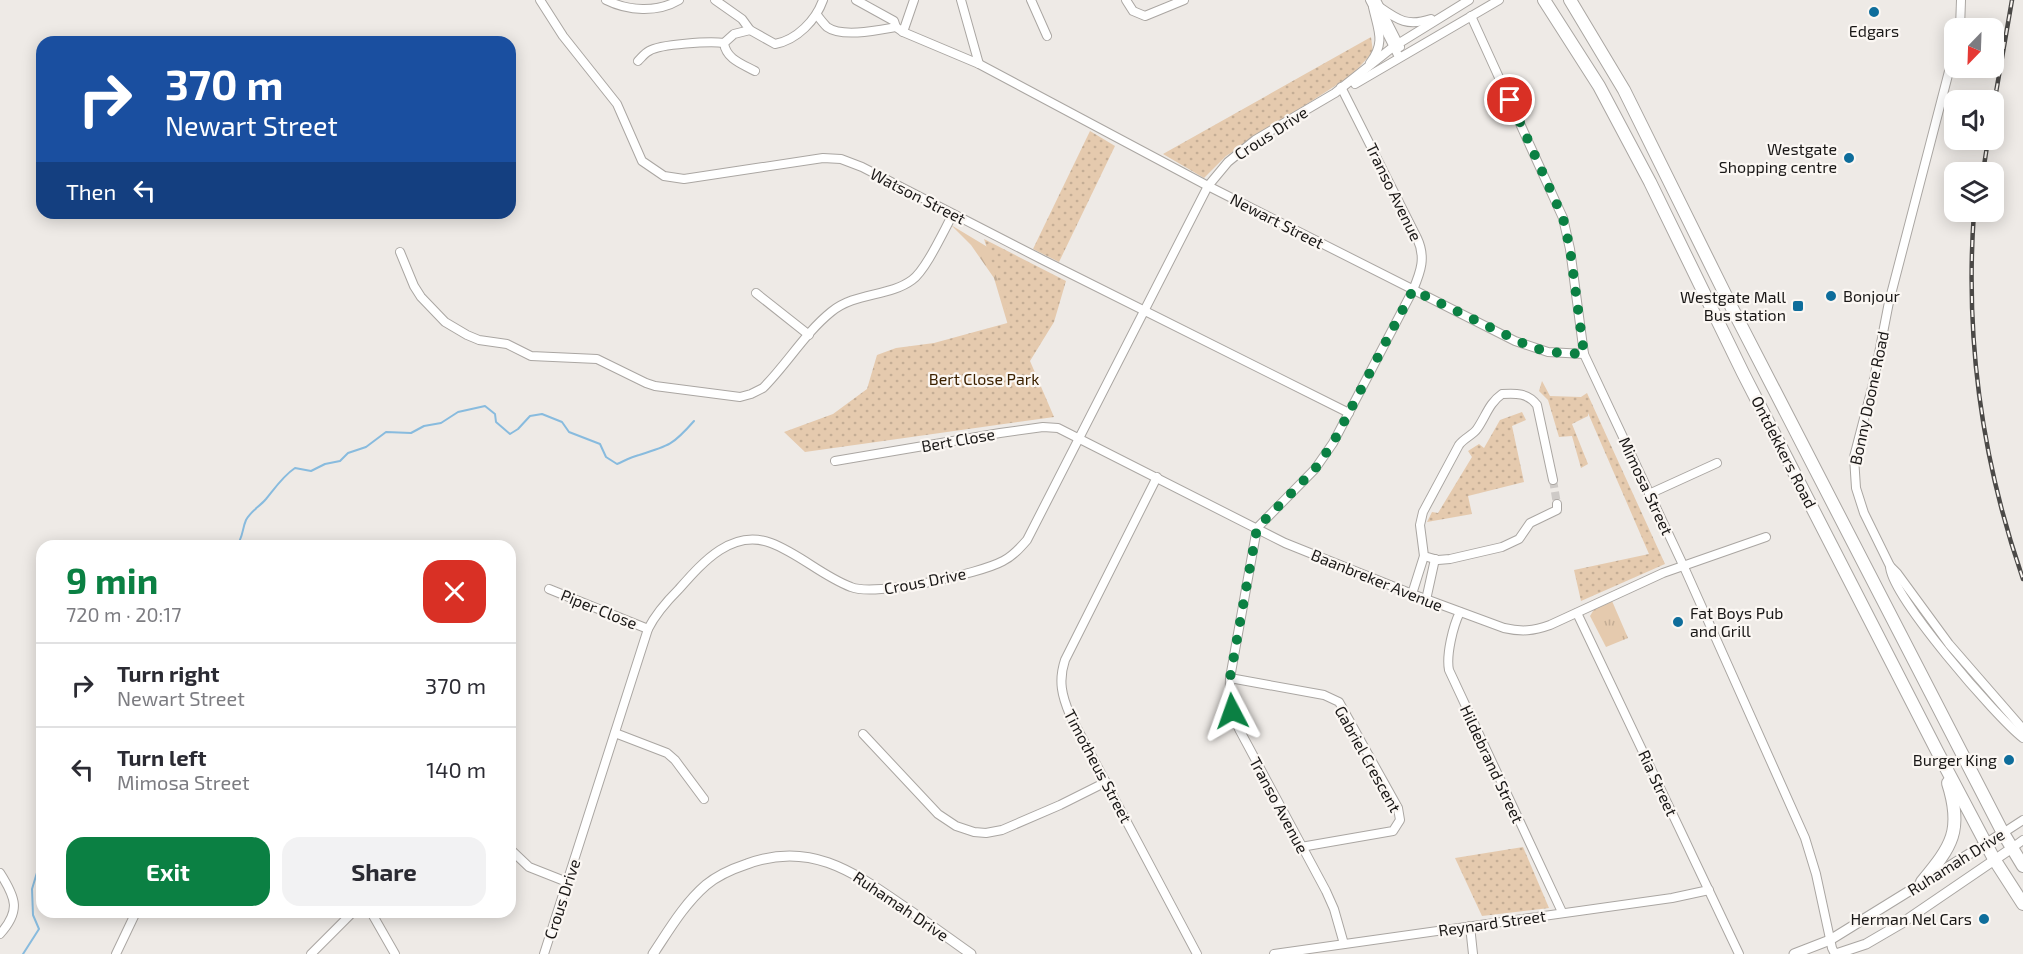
<!DOCTYPE html>
<meta charset="utf-8">
<style>
:root{--surface:#fff;--page:#f2f2f3;--text:#2b2b33;--muted:#7c7c81;--line:#e1e1e2;--accent:#0b8043}
body{margin:0;font-family:"Exo 2",sans-serif;background:var(--page);color:var(--text);height:100vh;display:flex;flex-direction:column;font-size:22px;white-space:nowrap}
*{box-sizing:border-box;margin:0}
p{font-size:20px;color:var(--muted)}
.icon{flex:none;width:33px;height:33px;fill:none;stroke:currentColor;stroke-width:2;stroke-linecap:round;stroke-linejoin:round}
.map{position:relative;flex:1;overflow:hidden}
.panel{position:absolute;left:36px;top:540px;width:480px;height:378px;display:flex;flex-direction:column;background:var(--surface);border-radius:18px;box-shadow:0 3px 15px #0003}
.panel>*{flex:none}
.banner{position:absolute;left:36px;top:36px;width:480px;height:183px;border-radius:18px;box-shadow:0 3px 15px #0003;background:#1a4fa0;color:#fff;overflow:hidden}
.needle{width:39px;rotate:203deg}
.controls{position:absolute;left:1944px;top:18px;display:grid;gap:12px}
.controls a{display:grid;place-items:center;width:60px;height:60px;border-radius:12px;background:var(--surface);box-shadow:0 3px 15px #0003;font-size:30px}
.pin{position:absolute;display:grid;place-items:center;width:51px;height:51px;color:#fff;margin:-26px;border:3px solid #fff;border-radius:50%;box-shadow:0 2px 6px #0007}
.me{position:absolute;width:66px;margin:-33px;rotate:356deg;stroke-linejoin:round;filter:drop-shadow(0 0 4px #0008)}
.turn{display:flex;align-items:center;gap:21px;height:126px;padding:0 30px;font-size:27px}
.turn .icon{width:78px;height:78px;stroke-width:2.5}
.turn b{display:block;font-size:42px;line-height:51px}
.then{display:flex;align-items:center;height:57px;padding:0 30px;background:#0003;gap:12px;font-size:22px}
.round{display:grid;place-items:center;flex:none;width:63px;height:63px;border-radius:18px;background:var(--page)}
.summary{display:flex;align-items:center;justify-content:space-between;height:102px;padding:0 30px}
h1{font-size:36px;font-weight:700;line-height:45px;color:var(--accent)}
.cta{display:flex;gap:12px;margin-top:auto;padding:12px 30px}
.cta a{flex:1;height:69px;border-radius:18px;background:var(--accent);color:#fff;font-size:24px;font-weight:700;line-height:69px;text-align:center}
.cta a+a{background:var(--page);color:var(--text)}
ul{padding:0;list-style:none}
li{display:flex;align-items:center;gap:18px;height:84px;padding:0 30px;border-top:2px solid var(--line)}
li div{flex:1}
li b{display:block;font-size:22px}
li em{font-style:normal}
.map>svg:first-child{display:block}
</style>
<div class="map">
<svg width="2023" height="954" viewBox="0 0 2023 954">
<defs>
<pattern id="grass-tufts" width="24" height="20" patternUnits="userSpaceOnUse" patternTransform="scale(1.5)"><rect width="24" height="20" fill="#e5caae"/><path d="M3 7l-1-3M5 7V3M7 7l1-3M15 17l-1-3M17 17v-4M19 17l1-3" fill="none" stroke="#c4ad95"/></pattern>
<pattern id="forest-firs" width="22" height="20" patternUnits="userSpaceOnUse" patternTransform="scale(1.5)"><rect width="22" height="20" fill="#e5caae"/><path d="M5 1l3.5 6h-7zM16 11l3.5 6h-7z" fill="#c4ad95"/></pattern>
<pattern id="park-dots" width="8" height="8" patternUnits="userSpaceOnUse" patternTransform="scale(1.5)"><rect width="8" height="8" fill="#e5caae"/><path d="M2 2h.1M6 6h.1" fill="none" stroke="#c4ad95" stroke-width="1.8" stroke-linecap="round"/></pattern>
</defs>
<rect width="100%" height="100%" fill="#eeeae6"/>
<!-- grass -->
<polygon fill="url(#grass-tufts)" points="1612,601 1628,638 1606,647 1590,616 1596,606"/>
<!-- forest -->
<polygon fill="url(#forest-firs)" points="951,225 1039,278 1010,332 994,278 971,245"/>
<!-- park -->
<g fill="url(#park-dots)">
<polygon points="1371,37 1373,52 1352,75 1226,156 1204,178 1163,154"/>
<polygon points="1090,131 1115,146 1059,262 1033,249"/>
<polygon points="984,239 1066,281 1054,322 1030,361 1054,417 805,452 784,432 833,414 867,389 877,355 896,348 934,343 1011,322"/>
<polygon points="1542,381 1550,396 1581,397 1587,393 1665,564 1581,601 1574,570 1649,554 1588,413 1588,416 1572,424 1588,464 1581,468 1572,436 1559,437 1548,400 1539,391"/>
<polygon points="1522,412 1526,420 1512,426 1524,482 1468,496 1472,514 1427,522 1432,512 1438,513 1472,457 1468,451 1479,444 1484,448 1500,420"/>
<polygon points="1523,847 1549,908 1482,916 1455,858"/>
</g>
<g fill="none" stroke-linecap="round" stroke-linejoin="round">
<!-- stream -->
<g stroke="#88bbde" stroke-width="2">
<path d="M 236,546 C 243,539 242,529 246,520 C 251,511 259,507 266,499 C 275,488 283,476 295,468 L 311,471 L 325,464 L 340,461 L 348,453 L 366,447 L 386,432 L 411,433 L 424,426 L 441,423 L 458,412 L 485,406 L 495,414 L 496,422 L 510,434 L 518,429 L 530,416 L 542,414 L 562,422 L 569,432 L 600,444 L 606,457 L 617,464 C 624,461 631,457 639,455 C 669,446 673,445 694,421"/>
<polyline points="23,954 39,929 33,915 32,889 39,866 37,809 42,799"/>
</g>
<!-- minor-tunnel -->
<polyline stroke="#cecac7" stroke-width="8" stroke-dasharray="8 4" stroke-linecap="butt" points="1553,480 1557,504"/>
<!-- minor casing -->
<g stroke="#aaa6a2" stroke-width="10">
<g id="minor">
<polyline points="540,0 563,36 617,104 642,161 664,176 684,179 823,158 841,159 862,167 1043,260 1349,413"/>
<path d="M 606,0 C 628,11 657,13 679,0"/>
<path d="M 715,0 L 742,19 L 750,30 L 775,44 C 797,40 816,20 823,0"/>
<polyline points="856,0 894,21 896,27 903,32 979,64 1208,186 1515,341 1548,352 1584,354"/>
<polyline points="961,0 979,64"/>
<polyline points="1031,0 1047,36"/>
<polyline points="1126,0 1133,11 1145,16 1184,0"/>
<polyline points="1370,0 1399,57"/>
<polyline points="1376,0 1400,47"/>
<path d="M 1378,6 C 1398,20 1407,27 1431,19"/>
<path d="M 817,15 C 820,19 824,24 827,27 C 842,38 879,30 896,27"/>
<polyline points="1471,16 1563,218 1570,249 1584,354 1684,567 1805,838 1816,874 1832,948 1835,954"/>
<polyline points="1960,28 1961,0"/>
<path d="M 750,30 L 734,34 L 724,43 C 726,59 742,64 755,71"/>
<polyline points="903,32 914,0"/>
<polyline points="1954,52 1889,302 1873,384 1854,457 1856,488 1864,513 1890,566 1897,573 1949,644 2023,729"/>
<path d="M 638,61 C 642,57 645,53 649,51 C 660,44 710,41 724,43"/>
<path d="M 1370,63 C 1386,42 1378,30 1373,7"/>
<polyline points="1355,84 1499,0"/>
<path d="M 1341,87 L 1417,238 C 1426,257 1421,271 1413,290 L 1333,443 L 1315,469 L 1257,528 L 1230,678 C 1229,697 1232,711 1239,729 L 1326,891 L 1334,909 L 1344,944"/>
<path d="M 400,252 L 414,286 L 421,297 L 445,322 L 467,335 L 479,340 L 507,344 L 531,356 L 597,359 L 646,383 L 655,386 L 740,397 L 751,394 L 763,388 C 787,364 805,333 831,312 C 855,292 889,297 912,280 C 926,270 944,230 953,214"/>
<polyline points="756,293 809,335"/>
<path d="M 835,461 L 1000,433 L 1043,427 L 1058,428 L 1285,543 L 1412,594 L 1504,628 C 1522,632 1533,631 1550,625 L 1663,573 L 1766,537"/>
<path d="M 1157,477 L 1065,660 C 1058,681 1062,696 1070,715 L 1197,954"/>
<path d="M 1553,480 L 1537,405 C 1528,393 1516,393 1502,394 C 1489,403 1486,416 1477,429 C 1473,435 1464,438 1459,445 L 1423,512 L 1420,525 L 1424,556 L 1438,560 L 1450,559 L 1502,547 L 1519,539 L 1530,523 L 1557,510 L 1557,504"/>
<polyline points="1649,494 1717,463"/>
<path d="M 1890,566 C 1890,595 1997,718 2023,738"/>
<polyline points="549,589 648,629"/>
<polyline points="1412,594 1424,556"/>
<polyline points="1426,600 1435,559"/>
<path d="M 1460,612 C 1453,626 1446,655 1449,670 L 1562,912"/>
<polyline points="1577,613 1739,954"/>
<polyline points="1230,678 1324,695 1339,702 1398,808 1400,820 1393,831 1301,847"/>
<polyline points="615,733 667,753 675,760 704,799"/>
<polyline points="863,734 938,814 956,826 974,832 986,833 1002,830 1060,805 1106,782"/>
<polyline points="2003,833 2023,820"/>
<polyline points="2012,848 2023,840"/>
<polyline points="510,849 529,867 567,882"/>
<path d="M 0,873 C 16,898 21,911 0,934"/>
<polyline points="371,912 395,954"/>
<polyline points="1470,926 1473,954"/>
<polyline points="116,954 136,912"/>
<polyline points="311,954 353,912"/>
<path d="M 544,954 L 648,629 C 656,613 667,601 679,589 C 702,563 732,528 771,543 C 800,554 822,576 851,587 C 875,597 979,574 1003,561 C 1013,556 1020,548 1027,540 L 1208,186 L 1228,162 L 1255,140 L 1335,93 L 1393,47 L 1469,0"/>
<polyline points="1274,954 1672,898 1709,890"/>
</g>
</g>
<!-- tertiary casing -->
<g stroke="#aaa6a2" stroke-width="11">
<g id="tertiary">
<path d="M 653,954 C 669,930 684,904 706,885 C 718,875 732,869 747,864 C 808,841 851,870 900,904 C 924,920 947,937 971,954"/>
<polyline points="1794,954 1830,940 2003,833"/>
<polyline points="1836,954 1866,944 1902,923 2012,848"/>
</g>
</g>
<!-- primary casing -->
<g stroke="#aaa6a2" stroke-width="14">
<g id="primary">
<polyline points="1544,0 1599,86 1650,182 1743,373 1937,751 1994,859 2023,904"/>
<polyline points="1570,0 1624,90 1732,308 2003,833 2023,866"/>
<path d="M 1922,882 C 1952,846 1963,830 1948,783"/>
</g>
</g>
<!-- minor -->
<use href="#minor" stroke="#fff" stroke-width="8"/>
<!-- tertiary -->
<use href="#tertiary" stroke="#fff" stroke-width="9"/>
<!-- primary -->
<use href="#primary" stroke="#fff" stroke-width="12"/>
<!-- rail casing -->
<g stroke="#4b4947" stroke-width="4.5">
<g id="rail">
<polyline points="1994,104 2012,0"/>
<polyline points="1983,172 1988,140"/>
<path d="M 1974,212 C 1965,336 1982,461 2023,579"/>
</g>
</g>
<!-- rail -->
<use href="#rail" stroke="#fbf7f3" stroke-width="2" stroke-dasharray="7" stroke-linecap="butt"/>
</g>
<g fill="none" stroke-linecap="round" stroke-linejoin="round">
<!-- route -->
<polyline stroke="#0b8043" stroke-width="10" stroke-dasharray="0 18" points="1232,711 1230,678 1257,528 1315,469 1333,443 1413,290 1533,348 1560,353 1584,354 1570,249 1563,218 1510,100"/>
</g>
<!-- markers -->
<g fill="#0e6d9b" stroke="#fbf7f3" stroke-width="2">
<circle cx="1874" cy="12" r="6"/>
<circle cx="1849" cy="158" r="6"/>
<circle cx="1831" cy="296" r="6"/>
<rect x="1792" y="300" width="12" height="12" rx="3"/>
<circle cx="1678" cy="622" r="6"/>
<circle cx="2009" cy="760" r="6"/>
<circle cx="1984" cy="919" r="6"/>
</g>
<g text-anchor="middle" stroke-width="4.5" stroke-linejoin="round" paint-order="stroke">
<!-- poi labels -->
<g font-size="16" fill="#191716" stroke="#fbf7f3" text-anchor="end">
<text x="1874" y="37" text-anchor="middle">Edgars</text>
<text x="1837" y="155">Westgate<tspan x="1837" dy="18">Shopping centre</tspan></text>
<text x="1843" y="302" text-anchor="start">Bonjour</text>
<text x="1786" y="303">Westgate Mall<tspan x="1786" dy="18">Bus station</tspan></text>
<text x="1690" y="619" text-anchor="start">Fat Boys Pub<tspan x="1690" dy="18">and Grill</tspan></text>
<text x="1997" y="766">Burger King</text>
<text x="1972" y="925">Herman Nel Cars</text>
</g>
<!-- street labels -->
<g font-size="16" fill="#191716" stroke="#fbf7f3">
<text transform="translate(1271 133) rotate(-33)" y="6">Crous Drive</text>
<text transform="translate(1394 192) rotate(64)" y="6">Transo Avenue</text>
<text transform="translate(918 196) rotate(27)" y="6">Watson Street</text>
<text transform="translate(1277 221) rotate(27)" y="6">Newart Street</text>
<text transform="translate(1869 398) rotate(-78)" y="6">Bonny Doone Road</text>
<text transform="translate(958 440) rotate(-10)" y="6">Bert Close</text>
<text transform="translate(1784 452) rotate(63)" y="6">Ontdekkers Road</text>
<text transform="translate(1646 486) rotate(65)" y="6">Mimosa Street</text>
<text transform="translate(1377 580) rotate(22)" y="6">Baanbreker Avenue</text>
<text transform="translate(925 581) rotate(-11)" y="6">Crous Drive</text>
<text transform="translate(599 609) rotate(22)" y="6">Piper Close</text>
<text transform="translate(1368 759) rotate(61)" y="6">Gabriel Crescent</text>
<text transform="translate(1492 764) rotate(65)" y="6">Hildebrand Street</text>
<text transform="translate(1098 766) rotate(62)" y="6">Timotheus Street</text>
<text transform="translate(1658 783) rotate(65)" y="6">Ria Street</text>
<text transform="translate(1279 805) rotate(62)" y="6">Transo Avenue</text>
<text transform="translate(1956 862) rotate(-32)" y="6">Ruhamah Drive</text>
<text transform="translate(562 899) rotate(-72)" y="6">Crous Drive</text>
<text transform="translate(901 906) rotate(34)" y="6">Ruhamah Drive</text>
<text transform="translate(1492 923) rotate(-8)" y="6">Reynard Street</text>
</g>
<!-- park labels -->
<g font-size="16" fill="#3d2200" stroke="#fbf7f3">
<text x="984" y="385">Bert Close Park</text>
</g>
</g>
</svg>
<div class="controls">
<a><svg class="needle" viewBox="-14 -14 28 28"><path d="M0-13l5 13h-10z" fill="#e53935"/><path d="M0 13l5-13h-10z" fill="#7c7c81"/></svg></a>
<a><svg class="icon" aria-label="sound" viewBox="0 0 24 24"><path d="M4 9h4l5-4v14l-5-4H4zM17 9q2 3 0 6"/></svg></a>
<a><svg class="icon" aria-label="layers" viewBox="0 0 24 24"><path d="M12 4l9 5-9 5-9-5zM3 14l9 5 9-5"/></svg></a>
</div>
<div class="pin" style="left:1510px;top:100px;background:#d93025"><svg class="icon" aria-label="arrive" viewBox="0 0 24 24"><path d="M6 21V4h12l-3 4 3 4H6"/></svg></div>
<svg class="me" style="left:1232px;top:711px" viewBox="-20 -20 40 40"><path d="M0-17L14 15 0 8-14 15z" fill="#0b8043" stroke="#fff" stroke-width="4"/></svg>
<div class="banner">
<div class="turn"><svg class="icon" aria-label="right" viewBox="0 0 24 24"><path d="M7 20v-9h11M14 6l5 5-5 5"/></svg><div><b>370 m</b>Newart Street</div></div>
<div class="then">Then<svg class="icon" aria-label="left" viewBox="0 0 24 24"><path d="M17 20v-9H6M10 6l-5 5 5 5"/></svg></div>
</div>
<section class="panel">
<div class="summary"><div><h1>9 min</h1><p>720 m · 20:17</p></div><a class="round" style="background:#d93025;color:#fff"><svg class="icon" aria-label="close" viewBox="0 0 24 24"><path d="M6 6l12 12M18 6L6 18"/></svg></a></div>
<ul>
<li><svg class="icon" aria-label="right" viewBox="0 0 24 24"><path d="M7 20v-9h11M14 6l5 5-5 5"/></svg><div><b>Turn right</b><p>Newart Street</p></div><em>370 m</em></li>
<li><svg class="icon" aria-label="left" viewBox="0 0 24 24"><path d="M17 20v-9H6M10 6l-5 5 5 5"/></svg><div><b>Turn left</b><p>Mimosa Street</p></div><em>140 m</em></li>
</ul>
<div class="cta"><a>Exit</a><a>Share</a></div>
</section>
</div>
